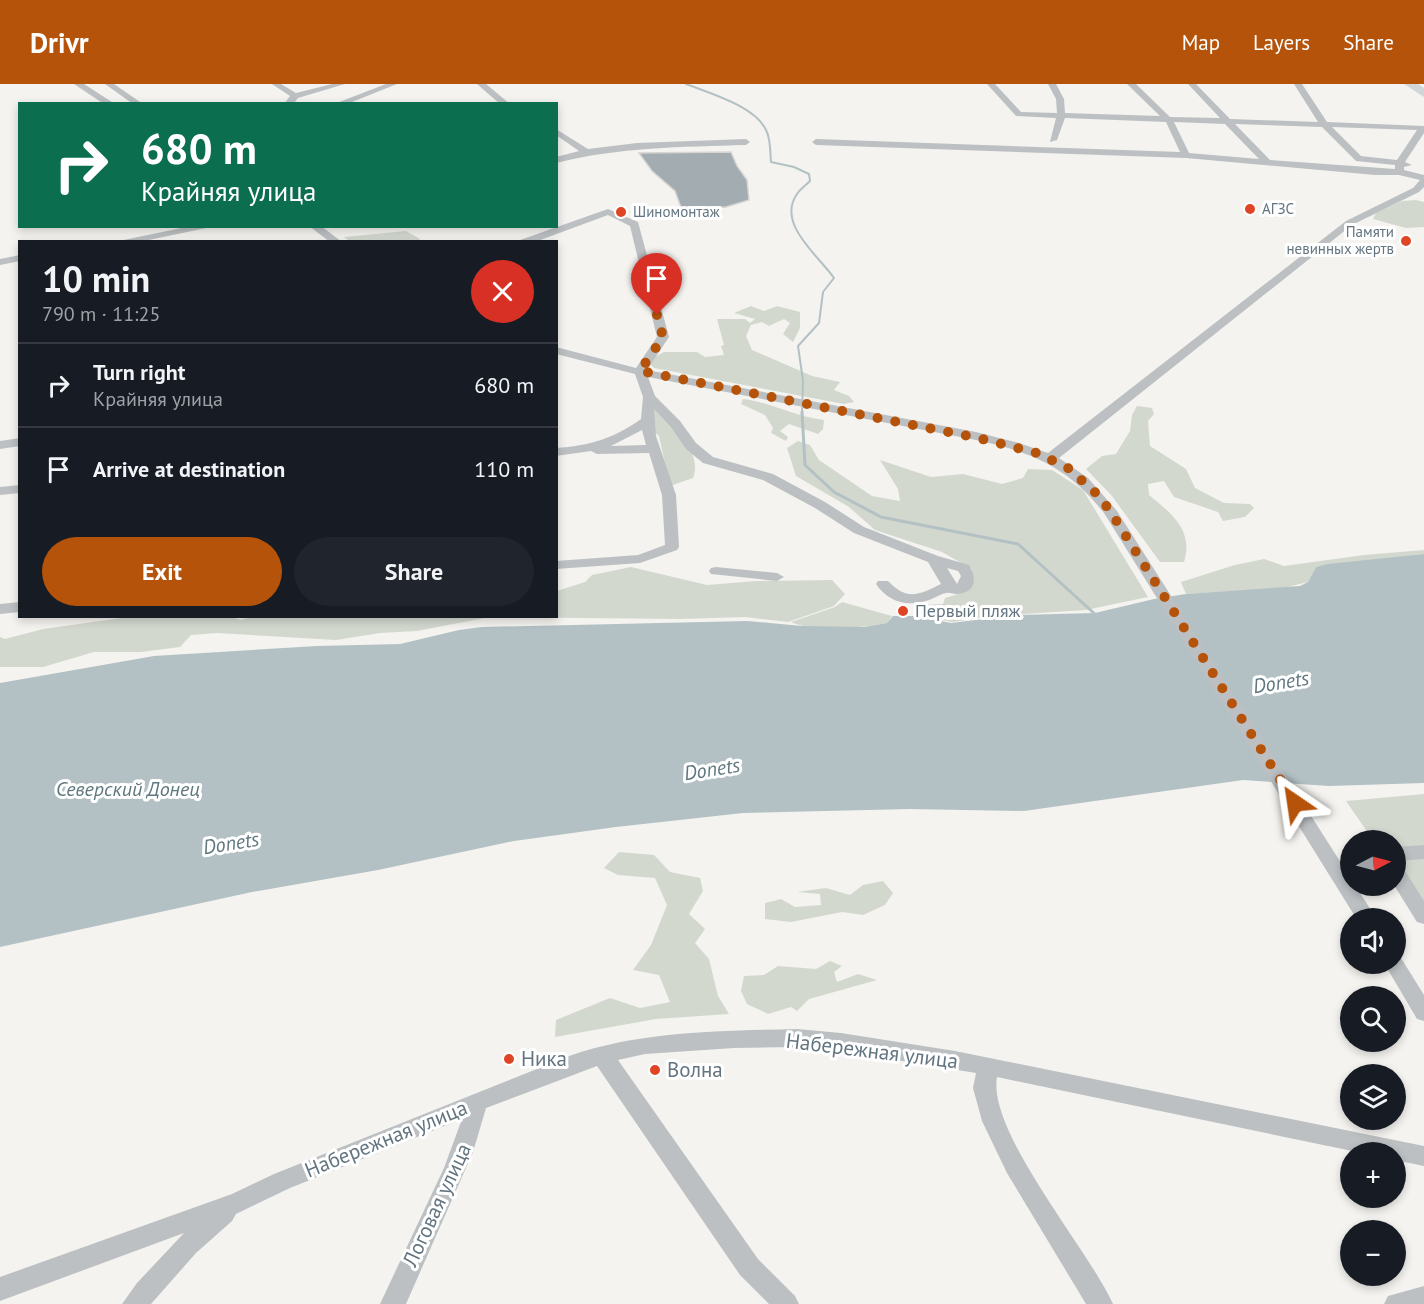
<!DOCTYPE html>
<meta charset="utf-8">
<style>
:root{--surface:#171b24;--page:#20242c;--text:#f1f3f6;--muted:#9ea1a6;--line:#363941;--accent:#b45309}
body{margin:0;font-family:"PT Sans",sans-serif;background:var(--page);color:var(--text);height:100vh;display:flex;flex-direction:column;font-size:22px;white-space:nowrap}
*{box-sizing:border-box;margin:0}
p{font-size:20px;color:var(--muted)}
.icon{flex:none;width:33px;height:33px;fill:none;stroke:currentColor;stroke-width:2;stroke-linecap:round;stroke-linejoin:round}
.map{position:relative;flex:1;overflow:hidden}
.side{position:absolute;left:18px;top:156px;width:540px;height:378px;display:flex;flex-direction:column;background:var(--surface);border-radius:0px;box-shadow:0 3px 9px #0003}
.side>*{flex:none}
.banner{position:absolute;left:18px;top:18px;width:540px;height:126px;border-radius:0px;box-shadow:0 3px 9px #0003;background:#0b6e4f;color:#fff;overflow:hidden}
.needle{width:39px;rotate:84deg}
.fabs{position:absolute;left:1340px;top:746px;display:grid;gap:12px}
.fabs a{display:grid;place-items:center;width:66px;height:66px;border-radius:50%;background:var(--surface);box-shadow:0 3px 9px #0003;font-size:30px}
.pin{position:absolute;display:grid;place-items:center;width:51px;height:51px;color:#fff;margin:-62px -26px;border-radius:50% 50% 50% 0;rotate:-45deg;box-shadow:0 0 6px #0007}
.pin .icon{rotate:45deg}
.me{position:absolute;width:66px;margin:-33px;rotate:328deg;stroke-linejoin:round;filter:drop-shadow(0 0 4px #0008)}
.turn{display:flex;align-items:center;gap:21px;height:126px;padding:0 24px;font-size:27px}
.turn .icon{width:78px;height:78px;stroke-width:2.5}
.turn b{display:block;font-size:42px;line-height:51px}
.round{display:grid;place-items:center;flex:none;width:63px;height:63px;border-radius:32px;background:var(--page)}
.summary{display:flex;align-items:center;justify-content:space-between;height:102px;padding:0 24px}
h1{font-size:36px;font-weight:800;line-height:45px}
.button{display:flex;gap:12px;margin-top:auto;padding:12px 24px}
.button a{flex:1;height:69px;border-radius:36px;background:var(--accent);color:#fff;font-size:24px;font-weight:800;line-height:69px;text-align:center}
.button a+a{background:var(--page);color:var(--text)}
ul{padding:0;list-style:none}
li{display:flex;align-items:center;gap:18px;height:84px;padding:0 24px;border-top:2px solid var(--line)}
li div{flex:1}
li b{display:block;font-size:22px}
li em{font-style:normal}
header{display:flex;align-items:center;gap:36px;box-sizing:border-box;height:84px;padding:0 30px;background:var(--accent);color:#fff}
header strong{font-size:28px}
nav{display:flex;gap:33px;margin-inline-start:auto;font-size:21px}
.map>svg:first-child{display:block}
</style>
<header>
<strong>Drivr</strong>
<nav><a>Map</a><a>Layers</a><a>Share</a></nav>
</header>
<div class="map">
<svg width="1424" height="1220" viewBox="0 0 1424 1220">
<rect width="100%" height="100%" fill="#f4f3ef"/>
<!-- green -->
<g fill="#d3d8cf">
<polygon points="1416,116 1424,118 1424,143 1406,144 1373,135 1376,129 1402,117"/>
<polygon points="406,147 420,155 416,158 351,158 344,153"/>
<polygon points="751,222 764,227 777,222 800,228 800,244 793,258 783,250 790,239 784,235 769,242 762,238 751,241 746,252 752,266 812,292 840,298 834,306 849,312 854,318 844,320 654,284 650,280 655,273 664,268 697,268 705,273 724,271 721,262 724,261 717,235 745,235 750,239 755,235 734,229"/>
<path d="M 743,315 C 770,318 795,333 824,336 L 823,345 L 818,350 L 789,340 L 780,347 L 788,353 L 786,357 L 771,349 L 773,344 L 765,331 L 741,320 Z"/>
<path d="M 1137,322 L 1152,324 L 1154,330 L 1148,337 L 1150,362 L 1186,385 L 1195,404 L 1224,419 L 1250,420 L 1254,424 L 1245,433 L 1223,437 L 1218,428 L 1174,413 L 1164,397 L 1148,400 L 1149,411 C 1171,429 1194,446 1184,478 L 1160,478 L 1112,412 L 1086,385 L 1102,372 L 1116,370 L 1130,347 L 1132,331 Z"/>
<path d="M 655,324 C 671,342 704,368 693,394 L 670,402 L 659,352 L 653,347 L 652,329 Z"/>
<polygon points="798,357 810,361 819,376 872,412 900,417 898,405 880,376 931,393 963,390 1002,400 1023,394 1028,385 1052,386 1083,406 1148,513 1086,526 994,532 952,538 920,531 922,521 943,520 945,514 965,508 972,485 942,468 875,446 849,423 796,392 787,364"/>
<polygon points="1424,466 1424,470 1316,483 1308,498 1283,504 1186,510 1181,498 1235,481 1264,475 1284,482 1364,471"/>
<polygon points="631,483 707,501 756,497 832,496 845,510 834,522 788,538 745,533 681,535 490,533 417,547 380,549 336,556 217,549 191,551 180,563 141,568 94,568 43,583 0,583 0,553 5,555 43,545 129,533 228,532 241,536 255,532 556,532 557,507 585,498 592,491"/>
<path d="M 842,518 L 892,532 L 887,539 C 861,544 815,549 791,538 L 835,523 Z"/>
<polygon points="1424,710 1424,823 1395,789 1395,756 1373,756 1346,717"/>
<polygon points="619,768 654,771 670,788 700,794 703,807 689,830 705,845 695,859 709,875 718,912 729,930 656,935 555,953 556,936 610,914 640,924 670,918 659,891 633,886 651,861 667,821 655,794 618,791 604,784"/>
<polygon points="883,797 893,809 885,821 863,831 842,828 791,838 765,835 765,819 781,815 795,823 821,821 820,810 797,808 826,804 850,811 863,801"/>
<polygon points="830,877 842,882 834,888 837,898 858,890 877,896 809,915 797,927 791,923 768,930 747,920 741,907 744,892 764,891 778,882 816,885"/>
</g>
<!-- water -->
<polygon fill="#b3c1c4" points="1424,470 1424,699 1329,702 1243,696 1024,727 910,725 743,729 616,743 514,757 378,786 252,808 0,863 0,599 154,572 317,562 400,560 459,546 482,543 747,537 802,542 864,543 887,539 893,532 917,532 951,539 1019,531 1095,529 1154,515 1186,510 1300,502 1308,498 1316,483 1328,480"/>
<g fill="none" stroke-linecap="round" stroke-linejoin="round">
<!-- stream-far1 -->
<path stroke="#b3c1c4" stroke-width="2" d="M 686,0 C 709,9 755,22 766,46 C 771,55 770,68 771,78 L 794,83 L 809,90 L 810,97 C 806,101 800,105 797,110 C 776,140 819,172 834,194 L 823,208 L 819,239 L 798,262 L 803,297 L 802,330"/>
<!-- stream -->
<polyline stroke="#b3c1c4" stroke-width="3" points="802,328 805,381 834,408 881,433 1018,460 1097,532"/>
</g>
<!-- building -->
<polygon fill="#a3acb1" stroke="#d5d5d2" stroke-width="1.5" points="731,68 737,82 747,96 749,116 726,123 682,126 675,107 652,87 639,69"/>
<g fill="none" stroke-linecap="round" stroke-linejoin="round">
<!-- minor -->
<g fill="#bcc0c3" fill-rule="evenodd">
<polygon points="74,0 84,0 115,20 104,20"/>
<polygon points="105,0 114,0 143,20 133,20"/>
<polygon points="272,0 281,0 296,9 332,0 345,0 298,14 293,20 284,20 290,12"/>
<polygon points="386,0 397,0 347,20 334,20"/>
<polygon points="477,0 486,0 510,20 500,20"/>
<path d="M 987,0 L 995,0 L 1021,28 L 1057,29 L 1056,15 L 1048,0 L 1056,0 L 1064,15 L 1065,29 L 1160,32 L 1127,0 L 1136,0 L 1170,33 L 1220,34 L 1188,0 L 1196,0 L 1230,35 L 1318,38 L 1294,0 L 1302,0 L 1327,38 L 1424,42 L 1424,49 L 1405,78 L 1412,81 L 1404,83 L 1404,86 L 1424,91 L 1424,103 L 1419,108 L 1352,141 L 1059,374 L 1088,394 L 1117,427 L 1350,793 L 1350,801 L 1355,801 L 1376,834 L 1356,834 L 1104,429 C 1068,383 1032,368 976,356 L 648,293 L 655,312 L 680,337 L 696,359 L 713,373 L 773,390 L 825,418 L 864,443 L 938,472 L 969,481 C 978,495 975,510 956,510 C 953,510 950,508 947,509 C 942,509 935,514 929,516 C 908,523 889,519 876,500 L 878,497 L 888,497 C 907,517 919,511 941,500 L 928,478 L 854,449 L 815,424 L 763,396 L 703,379 L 686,365 L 671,343 L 654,325 L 656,352 L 676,411 L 679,463 L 677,466 L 640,479 L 556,485 L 556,477 L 638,471 L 665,461 L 662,411 L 649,369 L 597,370 L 591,367 L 556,372 L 556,364 C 589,362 615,354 641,335 L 643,313 L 635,290 L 556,270 L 556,263 L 636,284 L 657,253 L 630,142 L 608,131 L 535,158 L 519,158 L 520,156 L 608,125 L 638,138 L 669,253 L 647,286 L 976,348 L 1019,359 L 1048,369 L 1346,137 L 1413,104 L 1420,96 L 1399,91 L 1375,91 L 1186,74 L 816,61 L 812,58 L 816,55 L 1180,68 L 1166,38 L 1065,34 L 1057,56 L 1050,58 L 1056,34 L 1016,32 ZM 1174,38 L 1225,40 L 1259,75 L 1189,69 ZM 1235,40 L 1322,43 L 1356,77 L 1395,81 L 1395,85 L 1270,76 ZM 1332,43 L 1417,46 L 1397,76 L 1361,72 ZM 642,346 L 646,361 L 611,362 ZM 947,484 L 958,487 L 961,492 L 957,500 Z"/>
<path d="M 556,45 L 588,65 L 637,59 L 746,55 L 750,58 L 746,61 C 682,63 619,63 556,79 L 556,73 L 579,67 L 556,51 Z"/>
<polygon points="191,142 216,142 139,158 114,158"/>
<polygon points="309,142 321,142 342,158 330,158"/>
<polygon points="20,171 20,177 0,181 0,175"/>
<polygon points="20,354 20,362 0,365 0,357"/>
<polygon points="20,401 20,409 0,411 0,403"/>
<polygon points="716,483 777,489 784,493 777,497 711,490 709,487 711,484"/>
<polygon points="20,518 20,528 0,530 0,520"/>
<polygon points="1424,761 1424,775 1395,777 1395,763"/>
<polygon points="1395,780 1402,782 1424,817 1424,840 1417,838 1394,801"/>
<polygon points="1395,872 1401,874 1424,911 1424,937 1417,935 1384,879 1395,879"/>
<path d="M 797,945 L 841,949 L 955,967 L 1424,1062 L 1424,1082 L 1395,1076 L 1395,1068 L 1357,1068 L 997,993 C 987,1048 1089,1166 1113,1220 L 1086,1220 L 1007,1089 L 982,1037 L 973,1004 L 976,989 L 841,967 L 797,963 L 734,964 L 645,970 L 618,976 L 758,1175 L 795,1212 L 799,1220 L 769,1220 L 740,1191 L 597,982 L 486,1024 L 473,1068 L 406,1220 L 380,1220 L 444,1084 L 462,1035 L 290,1104 L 236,1130 L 232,1137 L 196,1169 L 151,1220 L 122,1220 L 137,1199 L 184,1149 L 0,1217 L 0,1193 L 232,1110 L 274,1090 L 572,971 C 643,947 721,947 797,945 Z"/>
<polygon points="1424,1202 1424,1220 1384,1220 1388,1212"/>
</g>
<!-- highway -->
<polygon fill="#d1d6d9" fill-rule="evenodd" points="1404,0 1418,0 1424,4 1424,13"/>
</g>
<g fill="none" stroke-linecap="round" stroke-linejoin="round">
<!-- route -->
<polyline stroke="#b45309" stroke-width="10" stroke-dasharray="0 18" points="657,231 663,253 640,287 978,354 1037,369 1068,384 1098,411 1110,427 1295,719"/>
</g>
<!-- markers -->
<g fill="#df4424" stroke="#fff" stroke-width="2">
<circle cx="1250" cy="125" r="6"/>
<circle cx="621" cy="128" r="6"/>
<circle cx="1406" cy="157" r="6"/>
<circle cx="903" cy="527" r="6"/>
<circle cx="509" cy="975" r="6"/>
<circle cx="655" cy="986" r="6"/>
</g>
<g text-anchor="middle" stroke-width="6" stroke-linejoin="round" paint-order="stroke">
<!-- far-poi labels -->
<g font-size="15" fill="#637580" stroke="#fff" text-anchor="start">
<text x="1262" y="130">АГЗС</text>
<text x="633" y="133">Шиномонтаж</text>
<text x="1394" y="153" text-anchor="end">Памяти<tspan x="1394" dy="17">невинных жертв</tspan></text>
</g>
<!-- poi labels -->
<g font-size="18" fill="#637580" stroke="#fff" text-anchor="start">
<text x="915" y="533">Первый пляж</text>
</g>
<!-- water labels -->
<g font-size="20" font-style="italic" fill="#5f777e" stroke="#fff">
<text transform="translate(1281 598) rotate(-9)" y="7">Donets</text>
<text transform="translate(712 685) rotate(-9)" y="7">Donets</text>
<text x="128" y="712">Северский Донец</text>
<text transform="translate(231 759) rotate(-9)" y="7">Donets</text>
</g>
<!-- near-street labels -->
<g font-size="21" fill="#637580" stroke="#fff">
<text transform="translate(872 967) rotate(7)" y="7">Набережная улица</text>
<text transform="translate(386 1055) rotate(-22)" y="7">Набережная улица</text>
<text transform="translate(437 1121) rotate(-65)" y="7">Логовая улица</text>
</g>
<!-- near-poi labels -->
<g font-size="21" fill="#637580" stroke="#fff" text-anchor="start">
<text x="521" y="982">Ника</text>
<text x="667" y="993">Волна</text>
</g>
</g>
</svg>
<div class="fabs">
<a><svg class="needle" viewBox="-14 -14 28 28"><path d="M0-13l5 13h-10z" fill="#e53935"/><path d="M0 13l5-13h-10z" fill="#9ea1a6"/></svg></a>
<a><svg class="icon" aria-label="sound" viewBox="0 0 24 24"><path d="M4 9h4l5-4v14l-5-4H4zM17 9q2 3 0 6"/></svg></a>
<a><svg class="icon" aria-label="search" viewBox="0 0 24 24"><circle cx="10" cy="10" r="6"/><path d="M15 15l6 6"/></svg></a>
<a><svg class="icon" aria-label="layers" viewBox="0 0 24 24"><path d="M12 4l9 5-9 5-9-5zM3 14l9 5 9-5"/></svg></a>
<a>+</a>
<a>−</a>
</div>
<div class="pin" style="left:657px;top:231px;background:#d93025"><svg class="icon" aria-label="arrive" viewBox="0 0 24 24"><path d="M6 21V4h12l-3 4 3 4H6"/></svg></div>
<svg class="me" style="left:1295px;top:719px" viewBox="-20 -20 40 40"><path d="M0-17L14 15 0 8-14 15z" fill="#b45309" stroke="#fff" stroke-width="4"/></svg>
<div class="banner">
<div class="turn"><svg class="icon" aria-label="right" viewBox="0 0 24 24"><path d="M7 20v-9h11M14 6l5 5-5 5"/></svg><div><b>680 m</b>Крайняя улица</div></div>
</div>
<section class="side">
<div class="summary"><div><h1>10 min</h1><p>790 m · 11:25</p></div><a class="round" style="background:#d93025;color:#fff"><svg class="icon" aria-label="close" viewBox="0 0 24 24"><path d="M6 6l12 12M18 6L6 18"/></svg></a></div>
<ul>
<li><svg class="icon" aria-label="right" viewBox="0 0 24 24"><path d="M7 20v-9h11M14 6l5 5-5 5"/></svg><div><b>Turn right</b><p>Крайняя улица</p></div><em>680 m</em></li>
<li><svg class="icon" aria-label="arrive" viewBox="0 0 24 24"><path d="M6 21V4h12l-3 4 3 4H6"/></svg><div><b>Arrive at destination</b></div><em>110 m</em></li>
</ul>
<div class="button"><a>Exit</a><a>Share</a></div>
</section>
</div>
